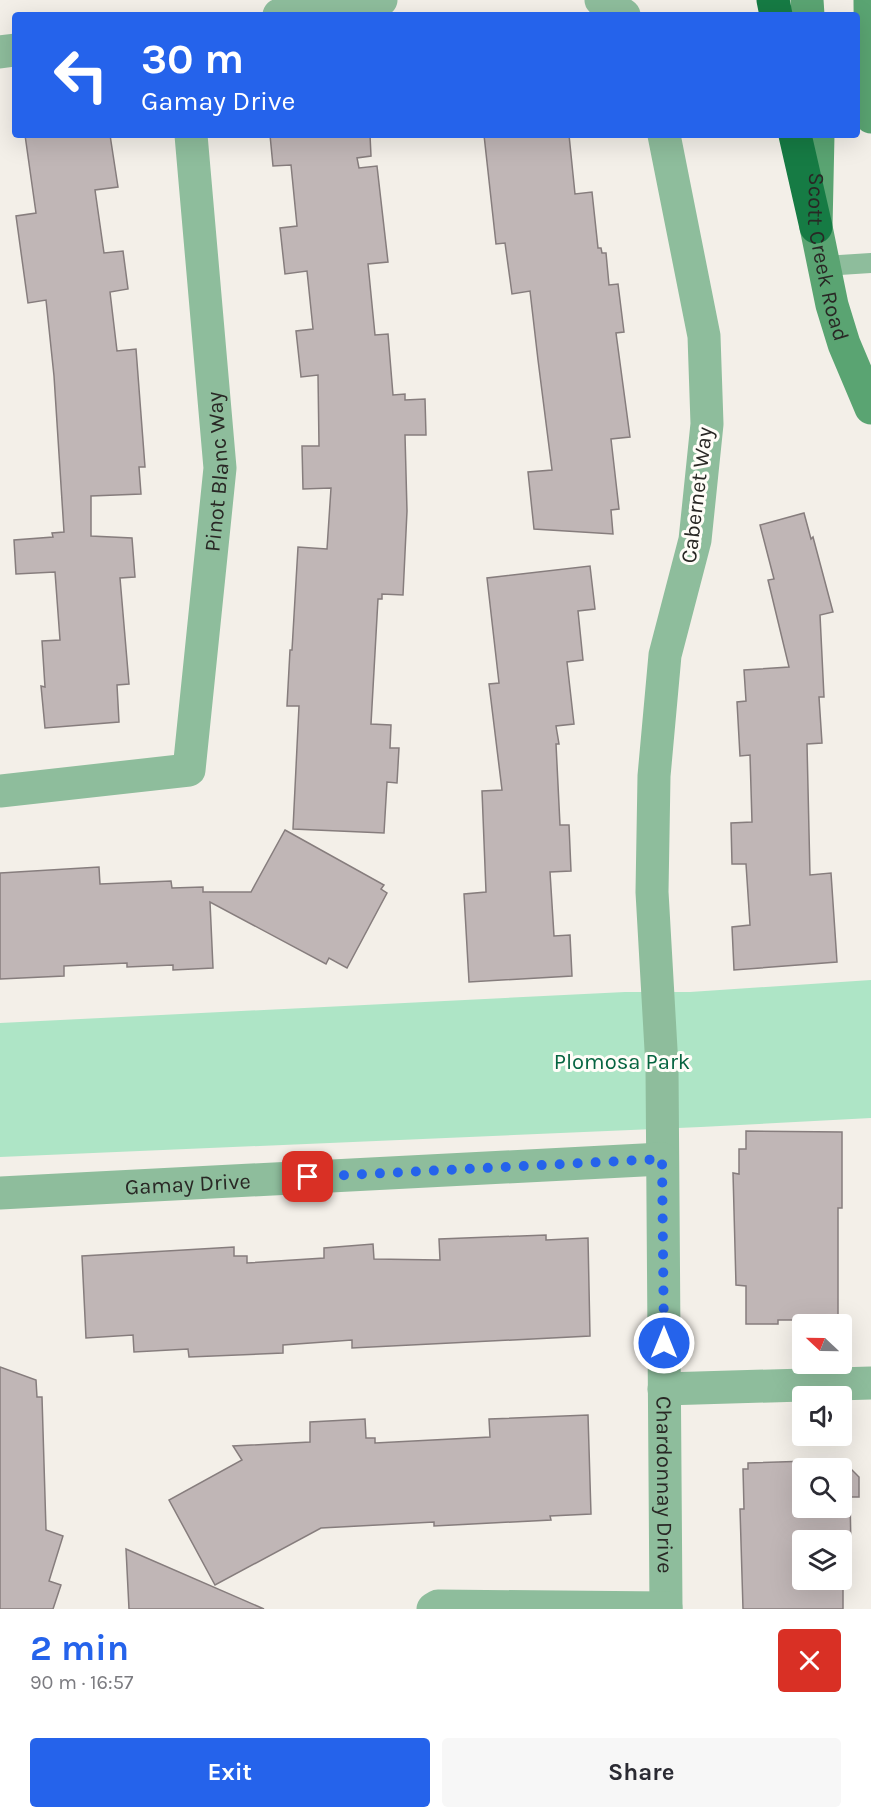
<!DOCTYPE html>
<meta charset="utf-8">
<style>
:root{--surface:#fff;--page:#f7f7f7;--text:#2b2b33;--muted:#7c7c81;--accent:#2563eb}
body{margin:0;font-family:Karla,sans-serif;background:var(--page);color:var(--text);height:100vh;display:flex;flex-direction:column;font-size:22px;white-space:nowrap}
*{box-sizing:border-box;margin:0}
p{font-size:20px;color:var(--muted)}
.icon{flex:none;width:33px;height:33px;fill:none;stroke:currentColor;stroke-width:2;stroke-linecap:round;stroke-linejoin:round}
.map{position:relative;height:1609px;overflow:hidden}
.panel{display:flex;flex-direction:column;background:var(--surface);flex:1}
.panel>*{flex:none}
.top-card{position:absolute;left:12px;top:12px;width:848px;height:126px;border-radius:6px;box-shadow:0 6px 24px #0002;background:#2563eb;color:#fff;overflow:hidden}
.needle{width:39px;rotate:292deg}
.controls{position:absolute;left:792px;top:1314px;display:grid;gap:12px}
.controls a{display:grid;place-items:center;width:60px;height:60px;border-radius:6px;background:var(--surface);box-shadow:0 6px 24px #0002;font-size:30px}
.pin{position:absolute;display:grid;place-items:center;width:51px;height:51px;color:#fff;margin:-26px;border-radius:12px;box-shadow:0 3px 9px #0006}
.me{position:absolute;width:66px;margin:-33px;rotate:0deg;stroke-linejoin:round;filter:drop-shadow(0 0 4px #0008)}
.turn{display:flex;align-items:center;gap:21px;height:126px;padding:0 30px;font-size:27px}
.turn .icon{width:78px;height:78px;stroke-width:2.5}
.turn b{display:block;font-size:42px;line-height:51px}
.round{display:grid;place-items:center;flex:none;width:63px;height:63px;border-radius:6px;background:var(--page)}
.summary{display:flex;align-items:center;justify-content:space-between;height:102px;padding:0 30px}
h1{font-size:36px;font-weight:700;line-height:45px;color:var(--accent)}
.primary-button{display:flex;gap:12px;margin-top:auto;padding:12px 30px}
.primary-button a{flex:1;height:69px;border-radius:6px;background:var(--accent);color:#fff;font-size:24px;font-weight:700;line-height:69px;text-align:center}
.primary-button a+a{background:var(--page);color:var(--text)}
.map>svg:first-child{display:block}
</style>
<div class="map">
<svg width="871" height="1609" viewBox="0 0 871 1609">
<rect width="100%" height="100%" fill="#f3efe8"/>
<!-- green -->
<polygon fill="#aee5c6" points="871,980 871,1118 701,1127 0,1157 0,1023 625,992 690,992"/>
<!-- building -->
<g fill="#c0b6b6" stroke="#867d7d" stroke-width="1.5" fill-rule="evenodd">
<polygon points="25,135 110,135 118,187 95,190 104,253 123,251 128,289 110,292 117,351 136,349 145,467 139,467 141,494 91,496 91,536 132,538 135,577 120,578 129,684 117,685 119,722 45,728 41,686 45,687 42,641 60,640 55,572 16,574 14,540 53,537 52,533 64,532 54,376 46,300 28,303 16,216 36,213"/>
<polygon points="270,135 370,135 371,156 357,158 359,168 377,166 388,262 368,264 375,335 388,334 393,395 405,394 405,400 425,399 426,435 405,435 407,511 403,595 382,594 382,599 378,599 371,724 391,725 390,748 399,748 397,783 387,782 384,833 293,829 299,706 287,706 290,650 292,650 298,547 327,549 331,488 303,489 302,446 319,446 318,375 301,377 296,331 313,329 307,271 285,274 280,228 297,226 291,165 273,166"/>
<polygon points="484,135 569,135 575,194 592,192 598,248 601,248 602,253 606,253 609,285 618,284 624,332 616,333 630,437 611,439 619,509 611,510 613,534 534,529 528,472 552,470 538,360 530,291 512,294 505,243 496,244"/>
<polygon points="804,513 811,539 813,537 833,612 820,615 824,697 819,697 822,743 807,744 810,875 831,873 837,962 734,970 732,927 750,925 746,864 732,864 731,823 752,822 750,755 740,756 737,702 746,701 744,670 789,667 768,580 774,579 760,525"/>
<polygon points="590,566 595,609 578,611 583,660 567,662 574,724 556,726 559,744 556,744 560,825 569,825 571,871 550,872 554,936 570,935 572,976 469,982 464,894 486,892 482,791 502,790 489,684 499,683 487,578"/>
<polygon points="285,830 384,885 381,889 387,893 347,968 329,958 326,964 210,902 213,968 173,970 173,965 127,967 127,963 64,966 64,976 0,979 0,873 99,867 100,884 171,881 172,888 203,887 203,892 251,892"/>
<polygon points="746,1131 842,1132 842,1208 838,1208 838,1320 778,1320 778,1324 746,1324 746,1286 736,1285 733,1173 739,1174 739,1149 746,1149"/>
<polygon points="546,1235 546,1240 588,1238 590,1336 352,1348 352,1340 283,1345 283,1353 189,1357 188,1349 134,1352 133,1335 86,1338 82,1256 234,1247 234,1256 247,1256 247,1263 324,1258 324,1248 373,1244 374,1259 440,1260 439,1239"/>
<polygon points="0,1367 36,1380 37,1397 42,1397 46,1530 63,1536 49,1581 61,1585 53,1609 0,1609"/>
<polygon points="588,1415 591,1514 550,1516 551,1520 434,1526 434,1522 321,1528 215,1585 169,1500 242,1460 233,1446 310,1442 310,1422 365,1419 366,1438 375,1438 375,1443 490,1437 489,1419"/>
<path d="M 842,1460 L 859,1477 L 859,1497 L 850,1497 L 851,1550 L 843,1550 L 843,1609 L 743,1609 L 740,1509 L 744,1509 L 743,1469 L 748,1469 L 748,1463 ZM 802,1468 L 842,1468 L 842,1508 L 802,1508 ZM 802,1540 L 842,1540 L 842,1580 L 802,1580 Z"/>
<polygon points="126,1549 264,1609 129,1609"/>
</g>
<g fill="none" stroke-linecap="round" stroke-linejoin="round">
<!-- lane -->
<polyline stroke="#8ebd9c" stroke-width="20" points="824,266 871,263"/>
<!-- street -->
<g stroke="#8ebd9c" stroke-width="33">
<polyline points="601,0 624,15"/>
<polyline points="279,15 381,0"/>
<polyline points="0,52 15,50"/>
<path id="s1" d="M 664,135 L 704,336 L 707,424 L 695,540 L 665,655 L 654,776 L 652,892 L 662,1067 L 666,1609"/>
<path id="s2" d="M 0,791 L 189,770 L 220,468 L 191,135"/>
<path id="s3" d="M 0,1193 L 662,1159"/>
<polyline points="664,1389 871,1383"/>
<polyline points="433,1609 438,1606 666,1608"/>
</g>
<!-- secondary -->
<g stroke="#5aa472" stroke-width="33">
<polyline points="807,0 808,15"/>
<polyline points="870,0 871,117"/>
<path id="s4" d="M 818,135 L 816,227 L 832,305 L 844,344 L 871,408"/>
</g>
<!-- highway -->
<g stroke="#167b44" stroke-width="33">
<polyline points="773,0 776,15"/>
<polyline points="795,135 816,227"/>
</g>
</g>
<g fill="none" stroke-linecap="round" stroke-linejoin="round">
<!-- route -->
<polyline stroke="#2563eb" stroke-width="10" stroke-dasharray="0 18" points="308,1177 662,1159 664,1343"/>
</g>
<g text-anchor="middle" stroke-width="6" stroke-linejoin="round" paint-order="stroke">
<!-- street labels -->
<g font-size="22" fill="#292825" stroke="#fffdf8">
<text dy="8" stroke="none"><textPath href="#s4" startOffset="123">Scott Creek Road</textPath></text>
<text dy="8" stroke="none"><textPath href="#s2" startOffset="490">Pinot Blanc Way</textPath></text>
<text transform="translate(696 495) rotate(-83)" y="8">Cabernet Way</text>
<text dy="8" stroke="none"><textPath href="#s3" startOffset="188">Gamay Drive</textPath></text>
<text dy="8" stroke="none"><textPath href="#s1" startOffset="1359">Chardonnay Drive</textPath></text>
</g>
<!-- park labels -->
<g font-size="22" fill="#066440" stroke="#fffdf8">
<text x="622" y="1069">Plomosa Park</text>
</g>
</g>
</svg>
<div class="controls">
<a><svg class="needle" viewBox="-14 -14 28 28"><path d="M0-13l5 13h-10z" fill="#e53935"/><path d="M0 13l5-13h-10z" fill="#7c7c81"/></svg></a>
<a><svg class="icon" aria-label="sound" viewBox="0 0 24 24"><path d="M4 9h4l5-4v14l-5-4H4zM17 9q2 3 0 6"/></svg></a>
<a><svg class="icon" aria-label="search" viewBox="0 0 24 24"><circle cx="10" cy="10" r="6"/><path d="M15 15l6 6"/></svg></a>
<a><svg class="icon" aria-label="layers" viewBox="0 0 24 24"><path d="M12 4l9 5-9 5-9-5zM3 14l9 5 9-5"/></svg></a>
</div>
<div class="pin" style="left:308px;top:1177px;background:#d93025"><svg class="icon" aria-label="arrive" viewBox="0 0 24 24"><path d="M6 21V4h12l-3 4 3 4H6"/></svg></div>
<svg class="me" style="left:664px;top:1343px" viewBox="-20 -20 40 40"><circle r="17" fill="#2563eb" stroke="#fff" stroke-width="3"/><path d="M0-11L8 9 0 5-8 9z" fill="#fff"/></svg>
<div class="top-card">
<div class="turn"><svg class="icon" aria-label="left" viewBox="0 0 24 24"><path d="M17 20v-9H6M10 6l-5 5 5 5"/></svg><div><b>30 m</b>Gamay Drive</div></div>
</div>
</div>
<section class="panel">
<div class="summary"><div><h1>2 min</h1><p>90 m · 16:57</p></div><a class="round" style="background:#d93025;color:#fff"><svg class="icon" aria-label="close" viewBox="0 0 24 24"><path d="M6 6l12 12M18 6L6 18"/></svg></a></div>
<div class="primary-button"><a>Exit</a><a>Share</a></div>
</section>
